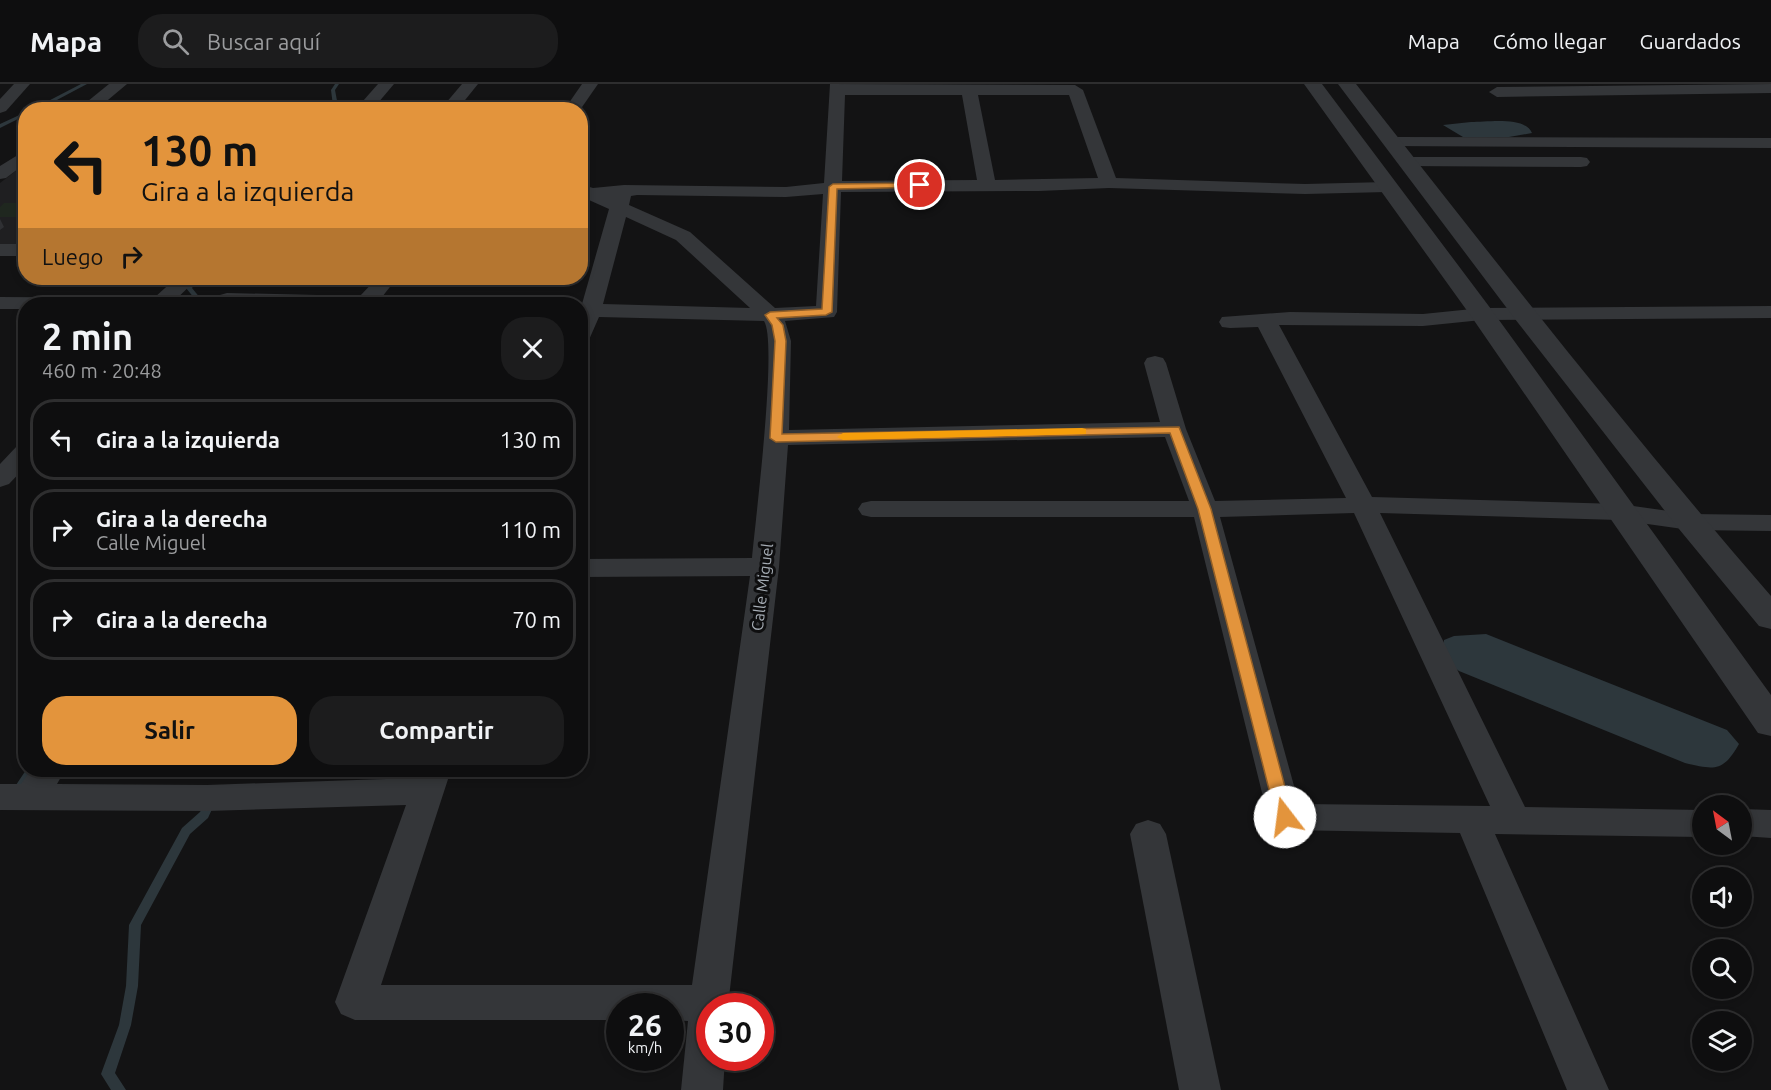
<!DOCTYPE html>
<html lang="es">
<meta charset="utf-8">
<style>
:root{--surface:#0e0e0f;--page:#1c1c1d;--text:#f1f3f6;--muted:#9b9c9e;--line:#2e2e2f;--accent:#e3943c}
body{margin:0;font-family:Ubuntu,sans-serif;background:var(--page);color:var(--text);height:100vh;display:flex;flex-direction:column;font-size:22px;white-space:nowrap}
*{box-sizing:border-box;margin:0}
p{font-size:20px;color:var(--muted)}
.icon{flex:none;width:33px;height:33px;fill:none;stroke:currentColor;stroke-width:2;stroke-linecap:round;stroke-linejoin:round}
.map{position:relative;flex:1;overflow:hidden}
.details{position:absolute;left:18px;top:213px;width:570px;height:480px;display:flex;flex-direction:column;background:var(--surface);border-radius:24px;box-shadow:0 3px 9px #0003,0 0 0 2px var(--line)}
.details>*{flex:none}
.guide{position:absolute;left:18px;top:18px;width:570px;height:183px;border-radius:24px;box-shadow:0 3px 9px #0003,0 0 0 2px var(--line);background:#e3943c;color:#111;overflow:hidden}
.needle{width:39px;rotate:328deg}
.controls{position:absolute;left:1692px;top:711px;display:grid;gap:12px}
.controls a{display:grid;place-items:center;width:60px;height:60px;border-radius:50%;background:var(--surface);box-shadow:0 3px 9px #0003,0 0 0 2px var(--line);font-size:30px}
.speed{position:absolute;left:606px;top:909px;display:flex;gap:12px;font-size:30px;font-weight:700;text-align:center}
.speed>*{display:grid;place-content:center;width:78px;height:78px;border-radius:50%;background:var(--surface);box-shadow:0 3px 9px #0003,0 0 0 2px var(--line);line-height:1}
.speed small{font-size:15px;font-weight:400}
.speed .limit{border:9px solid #d22;background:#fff;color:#111}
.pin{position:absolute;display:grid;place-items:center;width:51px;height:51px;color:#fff;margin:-26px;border:3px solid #fff;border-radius:50%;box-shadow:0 2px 6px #0007}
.me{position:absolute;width:66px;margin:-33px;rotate:345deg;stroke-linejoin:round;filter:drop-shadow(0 0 4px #0008)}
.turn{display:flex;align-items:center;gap:21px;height:126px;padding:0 24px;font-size:27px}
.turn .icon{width:78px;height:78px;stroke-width:2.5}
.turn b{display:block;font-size:42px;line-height:51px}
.then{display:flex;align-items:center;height:57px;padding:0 24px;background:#0003;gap:12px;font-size:22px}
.round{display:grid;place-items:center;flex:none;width:63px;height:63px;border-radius:24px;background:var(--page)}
.headline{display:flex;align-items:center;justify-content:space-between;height:102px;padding:0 24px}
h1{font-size:36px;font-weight:600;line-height:45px}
.action{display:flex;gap:12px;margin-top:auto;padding:12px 24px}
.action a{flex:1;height:69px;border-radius:24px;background:var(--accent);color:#111;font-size:24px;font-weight:600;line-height:69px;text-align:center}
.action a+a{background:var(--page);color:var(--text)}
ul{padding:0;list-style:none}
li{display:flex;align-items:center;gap:18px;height:81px;margin:0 12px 9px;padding:0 12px;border:3px solid var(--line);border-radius:24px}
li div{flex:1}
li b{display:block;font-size:22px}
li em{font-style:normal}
header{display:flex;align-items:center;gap:36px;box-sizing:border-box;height:84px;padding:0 30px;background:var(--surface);border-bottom:2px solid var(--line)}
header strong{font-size:28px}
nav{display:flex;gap:33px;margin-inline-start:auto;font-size:21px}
.search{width:420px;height:54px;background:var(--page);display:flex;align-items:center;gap:15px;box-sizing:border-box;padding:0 21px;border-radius:24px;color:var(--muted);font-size:22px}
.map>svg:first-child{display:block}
</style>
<header>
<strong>Mapa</strong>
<div class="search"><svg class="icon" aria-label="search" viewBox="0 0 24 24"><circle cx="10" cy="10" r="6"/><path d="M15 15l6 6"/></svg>Buscar aquí</div>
<nav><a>Mapa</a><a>Cómo llegar</a><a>Guardados</a></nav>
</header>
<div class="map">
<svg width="1771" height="1006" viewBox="0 0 1771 1006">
<rect width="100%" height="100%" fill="#131314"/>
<!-- built -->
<polygon fill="#1f1f21" points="21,83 25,83 25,161 0,160 0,99"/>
<!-- green -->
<polygon fill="#1f271f" points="25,112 25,133 0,133 0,123 4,119 17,119"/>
<!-- water -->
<g fill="#2d373c">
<path d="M 1471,38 C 1488,38 1525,32 1532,49 L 1509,53 L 1463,53 L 1443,41 Z"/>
<path d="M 1486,550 L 1727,646 L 1739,660 C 1723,688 1715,686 1685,679 L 1459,587 C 1447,578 1442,572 1444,556 L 1454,552 Z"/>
</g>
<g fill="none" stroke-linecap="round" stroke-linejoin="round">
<!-- stream -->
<g fill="#2d373c" fill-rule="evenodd">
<polygon points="81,0 87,0 38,26 31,26"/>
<polygon points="335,0 339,0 335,6 338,22 335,26 330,26 333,22 331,6"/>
<polygon points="26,28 26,31 0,44 0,40"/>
<polygon points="193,194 199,194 192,204 205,220 199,220 186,204"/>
<polygon points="26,686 36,686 26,703 25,707 21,708 15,707 14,704"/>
<polygon points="207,714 211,715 213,723 208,734 190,750 141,841 138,902 131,941 115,989 126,1006 111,1006 101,990 119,941 126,902 129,841 182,744 200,728 203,723 202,718 203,715"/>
</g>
<!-- minor -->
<g fill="#343639" fill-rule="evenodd">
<polygon points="14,0 30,0 6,27 0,29 0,15"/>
<polygon points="109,0 127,0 96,26 77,26"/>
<polygon points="378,0 394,0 372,26 355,26"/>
<polygon points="462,0 478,0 457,26 440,26"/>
<polygon points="582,0 598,0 580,26 564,26"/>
<path d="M 830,0 L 1075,1 L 1083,6 L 1116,94 L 1305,100 L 1387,98 L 1393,99 L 1396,103 L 1393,107 L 1387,108 L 1305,110 L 1109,104 L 1039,107 L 841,108 L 837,228 L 834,233 L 785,237 L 791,257 L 789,346 L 1160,338 L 1144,279 L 1147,274 L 1155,272 L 1163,274 L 1166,279 L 1186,345 L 1215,417 L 1346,414 L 1258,243 L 1230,244 L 1222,243 L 1219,238 L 1222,233 L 1290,228 L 1423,230 L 1482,224 L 1771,222 L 1771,234 L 1482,236 L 1423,242 L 1279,241 L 1372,413 L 1619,420 L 1690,430 L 1771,431 L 1771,447 L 1690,446 L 1619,436 L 1380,429 L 1525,723 L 1702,726 L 1702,753 L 1495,750 L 1609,1006 L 1567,1006 L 1460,749 L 1285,746 L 1273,743 L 1268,733 L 1194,433 L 871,433 L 862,431 L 858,425 L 862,419 L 871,417 L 1189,417 L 1165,353 L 788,361 L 779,483 L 728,922 L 710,922 L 710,974 L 725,974 L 723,1006 L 681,1006 L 688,937 L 670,936 L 670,922 L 620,922 L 620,936 L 355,936 L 341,930 L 335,918 L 406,721 L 207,727 L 0,726 L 0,700 L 21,700 L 31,686 L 65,686 L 57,700 L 207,701 L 415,694 L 419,686 L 451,686 L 381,901 L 692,901 L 750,492 L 580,493 L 580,475 L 752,474 C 755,439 778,258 764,237 L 599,233 L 588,258 L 580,259 L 580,220 L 577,220 L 582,220 L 609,125 L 580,112 L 580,100 L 593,104 L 624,101 L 786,103 L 824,99 ZM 845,11 L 962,11 L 977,96 L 842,97 ZM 978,11 L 1069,11 L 1098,94 L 995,96 ZM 823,110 L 816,222 L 775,224 L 690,148 L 629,121 L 631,112 L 637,111 L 786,113 ZM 626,133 L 676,156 L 750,224 L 603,220 ZM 1354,429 L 1490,722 L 1299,720 L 1220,433 Z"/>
<polygon points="1771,0 1771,9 1497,13 1489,8 1497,3"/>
<polygon points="1393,53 1771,54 1771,64 1387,62 1385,58 1387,54"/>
<polygon points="26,66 26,79 6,94 0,95 0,82"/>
<polygon points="1409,73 1581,73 1587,74 1590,78 1587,82 1581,83 1403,82 1400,78 1403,74"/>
<rect x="0" y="160" width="26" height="12"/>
<polygon points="176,194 198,194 171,220 26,220 26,225 0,225 0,213 154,214"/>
<polygon points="377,194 397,194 382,213 410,216 413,220 224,220 217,215 220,211 227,209 360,212"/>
<polygon points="26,360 26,382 9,400 0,403 0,380 17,362"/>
<polygon points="1742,725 1771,726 1771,754 1742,752"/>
<polygon points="1148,736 1160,740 1166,750 1221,1006 1179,1006 1130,750 1136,740"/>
</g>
<!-- tertiary -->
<g fill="#343639" fill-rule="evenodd">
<polygon points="1304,0 1322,0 1491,225 1771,611 1771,652 1758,649 1473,235"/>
<path d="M 1338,0 L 1356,0 C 1492,173 1627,346 1771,512 L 1771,545 L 1759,542 L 1679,445 L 1515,235 Z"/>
</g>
</g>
<!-- shaded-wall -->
<polygon fill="#2f3033" points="0,135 4,143 0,146"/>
<!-- route -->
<polygon fill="#e3943c" stroke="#946027" stroke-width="1.5" points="920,99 924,101 923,103 837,105 832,228 826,231 777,234 783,241 786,257 782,350 1179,343 1211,425 1293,733 1291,737 1285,739 1279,737 1276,733 1198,425 1170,349 776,358 770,354 775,257 772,241 765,231 770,228 822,225 829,103 833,100"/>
<!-- slow -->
<polygon fill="#f59e0b" points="1082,344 1086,345 1086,350 843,356 837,353 843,349"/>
<g text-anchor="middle" stroke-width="6" stroke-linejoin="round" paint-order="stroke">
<!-- street labels -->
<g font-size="16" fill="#a5acb4" stroke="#0e0e0f">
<text transform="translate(762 503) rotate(-83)" y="6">Calle Miguel</text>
</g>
</g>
</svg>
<div class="controls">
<a><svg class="needle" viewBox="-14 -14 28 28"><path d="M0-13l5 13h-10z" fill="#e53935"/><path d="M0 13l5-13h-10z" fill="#9b9c9e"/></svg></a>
<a><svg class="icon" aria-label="sound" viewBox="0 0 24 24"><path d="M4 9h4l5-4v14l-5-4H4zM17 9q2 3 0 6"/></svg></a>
<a><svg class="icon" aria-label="search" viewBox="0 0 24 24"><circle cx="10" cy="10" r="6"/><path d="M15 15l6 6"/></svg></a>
<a><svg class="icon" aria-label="layers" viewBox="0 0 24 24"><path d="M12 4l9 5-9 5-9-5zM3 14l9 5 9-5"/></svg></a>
</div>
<div class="speed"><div>26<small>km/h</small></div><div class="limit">30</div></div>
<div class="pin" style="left:920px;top:101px;background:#d93025"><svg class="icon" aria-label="arrive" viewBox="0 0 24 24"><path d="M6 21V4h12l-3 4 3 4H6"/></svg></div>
<svg class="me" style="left:1285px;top:733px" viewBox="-20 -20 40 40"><circle r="19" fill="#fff"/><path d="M0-13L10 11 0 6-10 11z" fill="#e3943c"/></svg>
<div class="guide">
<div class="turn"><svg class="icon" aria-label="left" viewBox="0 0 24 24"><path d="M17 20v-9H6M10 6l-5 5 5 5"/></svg><div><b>130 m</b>Gira a la izquierda</div></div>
<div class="then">Luego<svg class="icon" aria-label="right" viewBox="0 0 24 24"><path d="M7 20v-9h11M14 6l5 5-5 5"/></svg></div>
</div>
<section class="details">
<div class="headline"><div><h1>2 min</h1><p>460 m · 20:48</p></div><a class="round"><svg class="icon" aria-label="close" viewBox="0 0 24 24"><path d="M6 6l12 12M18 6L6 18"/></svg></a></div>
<ul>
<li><svg class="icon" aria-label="left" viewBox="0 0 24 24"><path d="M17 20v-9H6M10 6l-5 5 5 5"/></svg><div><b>Gira a la izquierda</b></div><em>130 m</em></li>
<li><svg class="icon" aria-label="right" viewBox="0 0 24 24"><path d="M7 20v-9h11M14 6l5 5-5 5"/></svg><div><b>Gira a la derecha</b><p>Calle Miguel</p></div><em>110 m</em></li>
<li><svg class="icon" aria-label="right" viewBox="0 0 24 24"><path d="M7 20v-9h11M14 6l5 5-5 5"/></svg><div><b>Gira a la derecha</b></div><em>70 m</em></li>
</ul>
<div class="action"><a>Salir</a><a>Compartir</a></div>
</section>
</div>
